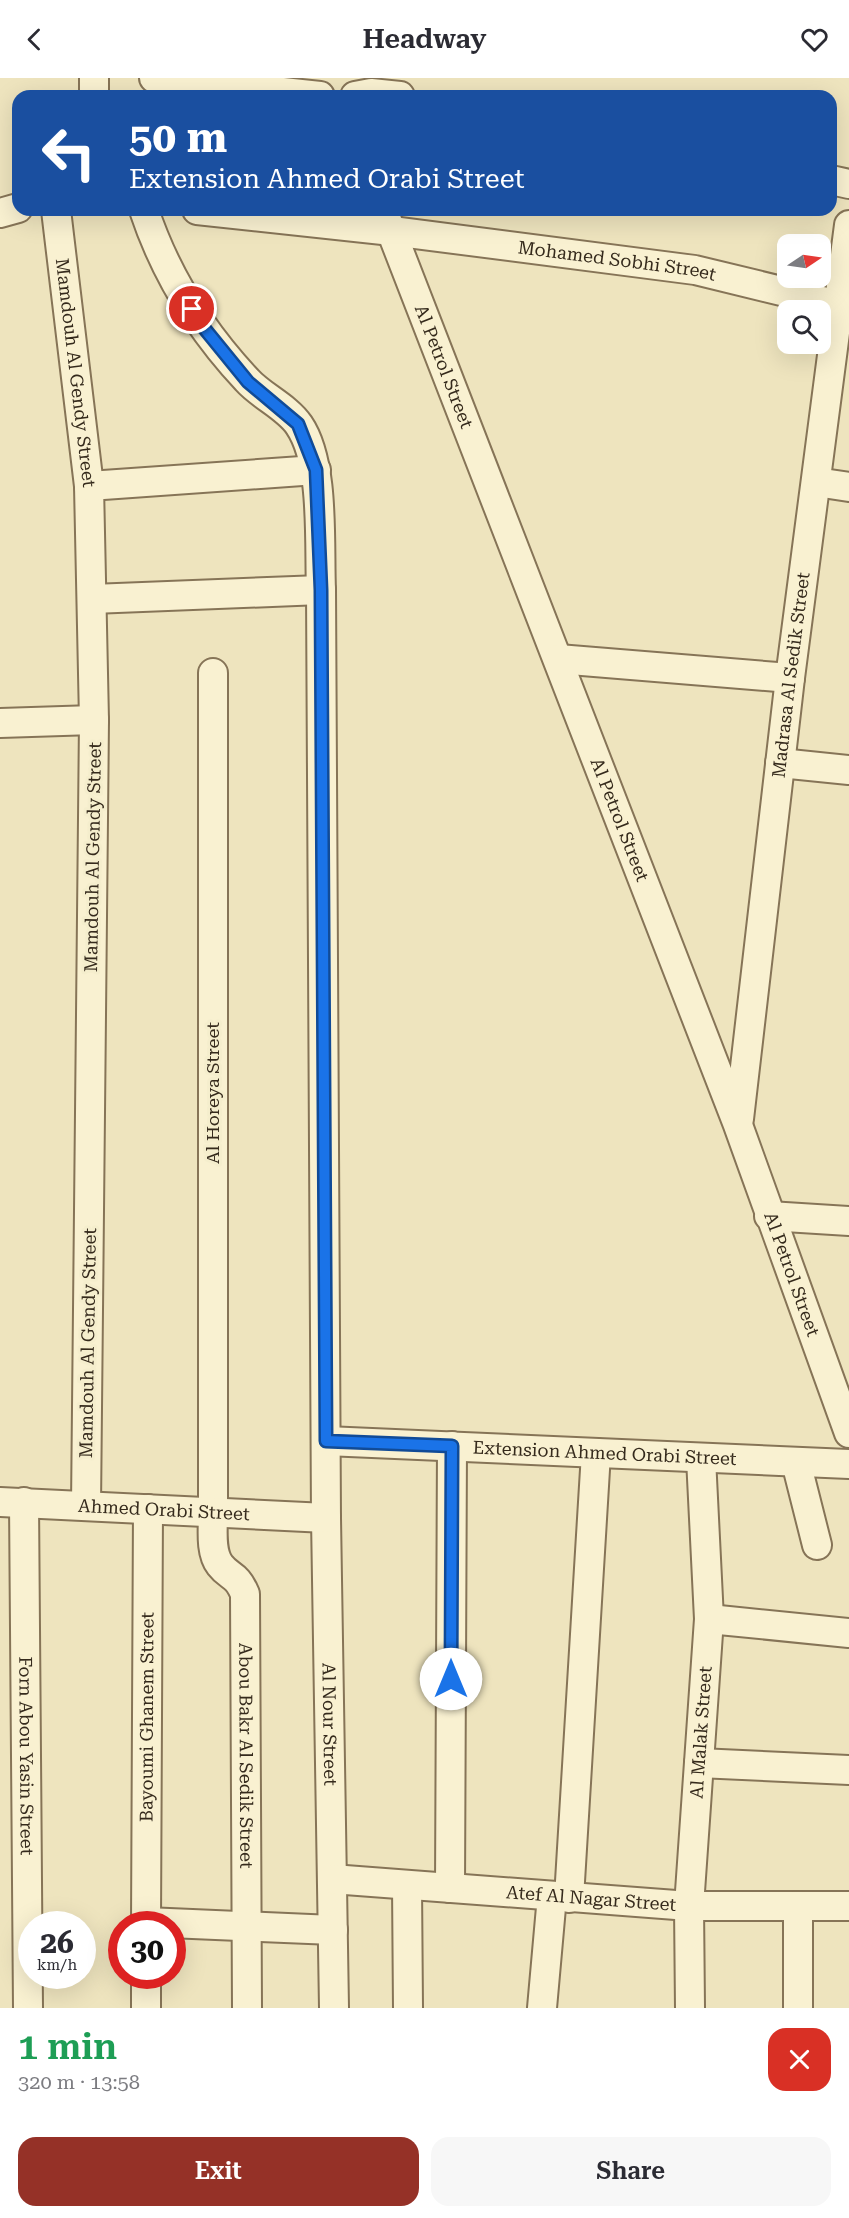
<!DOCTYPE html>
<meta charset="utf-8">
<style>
:root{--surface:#fff;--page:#f7f7f7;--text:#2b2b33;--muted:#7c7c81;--accent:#953127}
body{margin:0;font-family:"Roboto Serif",serif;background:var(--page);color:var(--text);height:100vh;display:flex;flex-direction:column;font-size:22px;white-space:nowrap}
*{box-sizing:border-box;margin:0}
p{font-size:20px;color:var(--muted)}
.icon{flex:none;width:33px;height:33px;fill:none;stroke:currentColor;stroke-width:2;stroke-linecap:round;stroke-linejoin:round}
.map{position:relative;height:1930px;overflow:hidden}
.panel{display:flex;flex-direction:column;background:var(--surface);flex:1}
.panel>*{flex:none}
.hud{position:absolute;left:12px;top:12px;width:825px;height:126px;border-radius:18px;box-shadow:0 6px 24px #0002;background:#1a4fa0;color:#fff;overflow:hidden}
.needle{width:39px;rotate:77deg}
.controls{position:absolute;left:777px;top:156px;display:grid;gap:12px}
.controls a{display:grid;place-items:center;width:54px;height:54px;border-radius:12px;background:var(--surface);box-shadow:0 6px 24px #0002;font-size:30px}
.speed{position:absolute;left:18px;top:1833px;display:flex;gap:12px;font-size:30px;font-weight:700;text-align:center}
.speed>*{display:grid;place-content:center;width:78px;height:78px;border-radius:50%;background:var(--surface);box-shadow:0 6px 24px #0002;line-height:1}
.speed small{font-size:15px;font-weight:400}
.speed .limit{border:9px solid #d22;background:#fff;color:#111}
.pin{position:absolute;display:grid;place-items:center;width:51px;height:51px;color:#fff;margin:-26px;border:3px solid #fff;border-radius:50%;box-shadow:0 2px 6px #0007}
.me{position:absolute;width:66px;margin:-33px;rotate:0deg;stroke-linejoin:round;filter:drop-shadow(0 0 4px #0008)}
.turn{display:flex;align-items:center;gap:21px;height:126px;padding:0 18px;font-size:27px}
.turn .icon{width:78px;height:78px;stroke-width:2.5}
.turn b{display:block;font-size:42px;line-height:51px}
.round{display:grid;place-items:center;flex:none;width:63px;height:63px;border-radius:18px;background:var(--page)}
.headline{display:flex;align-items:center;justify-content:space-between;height:102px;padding:0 18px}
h1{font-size:36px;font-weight:600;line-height:45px;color:#1e9e55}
.primary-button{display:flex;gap:12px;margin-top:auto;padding:12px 18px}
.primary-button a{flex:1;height:69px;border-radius:18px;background:var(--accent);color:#fff;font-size:24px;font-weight:600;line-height:69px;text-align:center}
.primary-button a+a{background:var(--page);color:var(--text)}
header{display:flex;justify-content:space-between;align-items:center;height:78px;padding:0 18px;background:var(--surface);font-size:27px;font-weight:600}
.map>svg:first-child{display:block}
</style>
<header><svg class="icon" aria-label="back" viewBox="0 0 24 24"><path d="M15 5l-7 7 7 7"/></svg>Headway<svg class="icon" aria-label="heart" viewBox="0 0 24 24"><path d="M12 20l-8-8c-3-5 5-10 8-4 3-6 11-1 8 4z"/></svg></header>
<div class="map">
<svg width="849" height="1930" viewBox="0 0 849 1930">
<rect width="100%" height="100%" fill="#eee4be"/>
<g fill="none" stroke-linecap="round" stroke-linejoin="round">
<!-- street casing -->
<g stroke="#867457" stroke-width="32">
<g id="street">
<polyline points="154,0 320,18"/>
<polyline points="94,18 94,0"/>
<polyline points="355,18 371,15 400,18"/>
<polyline points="831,102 849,106"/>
<path id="s1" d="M 56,132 L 89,408 L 94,642 L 86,1428"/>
<path id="s2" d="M 144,132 C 165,195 201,253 247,302 C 261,318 287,329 299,347 C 325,385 319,465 321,512 L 326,1440 L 334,1930"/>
<path id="s3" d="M 197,132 L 392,153 L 695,192 L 839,227"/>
<path id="s4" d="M 383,132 L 738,1047 L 849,1355"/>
<polyline points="0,135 18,130"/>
<polyline points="816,404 849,409"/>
<polyline points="89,408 316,392"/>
<polyline points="92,521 321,512"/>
<polyline points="558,581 790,600"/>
<path id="s5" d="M 213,595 L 213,1435 C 213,1451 210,1474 220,1487 C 230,1500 236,1495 245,1516 L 247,1930"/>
<polyline points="0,645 94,642"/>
<polyline points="780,685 849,692"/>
<path id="s6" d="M 739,1041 L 790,600 L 849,147"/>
<polyline points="769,1138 849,1143"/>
<path id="s7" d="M 326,1363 L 849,1386"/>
<polyline points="796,1384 817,1467"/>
<path id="s8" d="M 0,1424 L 326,1440"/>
<path id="s9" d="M 24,1424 L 28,1930"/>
<polyline points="709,1541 849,1555"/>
<polyline points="699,1685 849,1692"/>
<path id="s10" d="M 332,1801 L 689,1828 L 849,1828"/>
<polyline points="407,1807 408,1930"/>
<polyline points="450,1810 452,1368"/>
<polyline points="569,1820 596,1375"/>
<polyline points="146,1844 333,1852"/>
<path id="s11" d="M 146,1846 L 148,1431"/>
<polyline points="146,1930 146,1898"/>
<polyline points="542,1930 552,1818"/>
<path id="s12" d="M 690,1930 L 689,1828 L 709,1541 L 701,1380"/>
<polyline points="798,1930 798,1828"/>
</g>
</g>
<!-- street -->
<use href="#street" stroke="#f9f1d1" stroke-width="28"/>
</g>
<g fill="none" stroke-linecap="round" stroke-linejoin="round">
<!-- route casing -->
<g stroke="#114b97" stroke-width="15">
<polyline id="route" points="192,231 204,250 248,304 298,346 316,392 321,512 326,1363 452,1368 451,1601"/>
</g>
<!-- route -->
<use href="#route" stroke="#1a73e8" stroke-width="10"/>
</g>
<g text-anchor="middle" stroke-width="6" stroke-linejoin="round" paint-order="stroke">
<!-- street labels -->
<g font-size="18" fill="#352a1c" stroke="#f5eecd">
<text dy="6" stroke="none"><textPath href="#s3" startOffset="423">Mohamed Sobhi Street</textPath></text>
<text dy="6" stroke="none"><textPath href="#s4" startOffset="168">Al Petrol Street</textPath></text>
<text dy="6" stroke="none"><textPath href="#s1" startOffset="164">Mamdouh Al Gendy Street</textPath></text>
<text dy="6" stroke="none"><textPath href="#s6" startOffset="447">Madrasa Al Sedik Street</textPath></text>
<text dy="6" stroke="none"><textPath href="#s4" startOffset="654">Al Petrol Street</textPath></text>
<text transform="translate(93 779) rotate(-89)" y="6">Mamdouh Al Gendy Street</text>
<text transform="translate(213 1015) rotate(-90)" y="6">Al Horeya Street</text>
<text dy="6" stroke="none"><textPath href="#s4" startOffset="1140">Al Petrol Street</textPath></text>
<text transform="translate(88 1265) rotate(-89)" y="6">Mamdouh Al Gendy Street</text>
<text dy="6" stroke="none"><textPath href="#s7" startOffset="279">Extension Ahmed Orabi Street</textPath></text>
<text dy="6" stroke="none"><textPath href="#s8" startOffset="164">Ahmed Orabi Street</textPath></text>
<text dy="6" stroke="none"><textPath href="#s11" startOffset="207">Bayoumi Ghanem Street</textPath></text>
<text dy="6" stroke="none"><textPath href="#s2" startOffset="1572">Al Nour Street</textPath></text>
<text dy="6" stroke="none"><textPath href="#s12" startOffset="276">Al Malak Street</textPath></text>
<text dy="6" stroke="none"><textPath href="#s9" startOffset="254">Forn Abou Yasin Street</textPath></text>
<text dy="6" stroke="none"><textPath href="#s5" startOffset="1094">Abou Bakr Al Sedik Street</textPath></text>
<text dy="6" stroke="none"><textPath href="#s10" startOffset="260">Atef Al Nagar Street</textPath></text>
</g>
</g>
</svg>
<div class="controls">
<a><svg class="needle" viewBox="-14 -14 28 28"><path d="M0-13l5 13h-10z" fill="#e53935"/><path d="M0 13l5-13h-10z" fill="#7c7c81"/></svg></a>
<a><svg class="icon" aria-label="search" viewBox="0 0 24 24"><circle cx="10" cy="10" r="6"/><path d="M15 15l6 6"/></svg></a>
</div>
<div class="speed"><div>26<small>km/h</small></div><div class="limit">30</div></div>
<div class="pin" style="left:192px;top:231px;background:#d93025"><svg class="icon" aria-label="arrive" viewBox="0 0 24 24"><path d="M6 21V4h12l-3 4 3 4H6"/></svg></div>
<svg class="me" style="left:451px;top:1601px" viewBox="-20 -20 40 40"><circle r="19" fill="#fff"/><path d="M0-13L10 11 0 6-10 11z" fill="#1a73e8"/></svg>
<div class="hud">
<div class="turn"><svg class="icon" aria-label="left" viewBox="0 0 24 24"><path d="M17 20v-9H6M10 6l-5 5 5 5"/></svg><div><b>50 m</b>Extension Ahmed Orabi Street</div></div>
</div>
</div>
<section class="panel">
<div class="headline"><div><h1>1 min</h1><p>320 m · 13:58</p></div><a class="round" style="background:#d93025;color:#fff"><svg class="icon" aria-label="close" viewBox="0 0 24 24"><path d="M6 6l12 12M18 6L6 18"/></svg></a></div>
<div class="primary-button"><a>Exit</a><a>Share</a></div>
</section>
